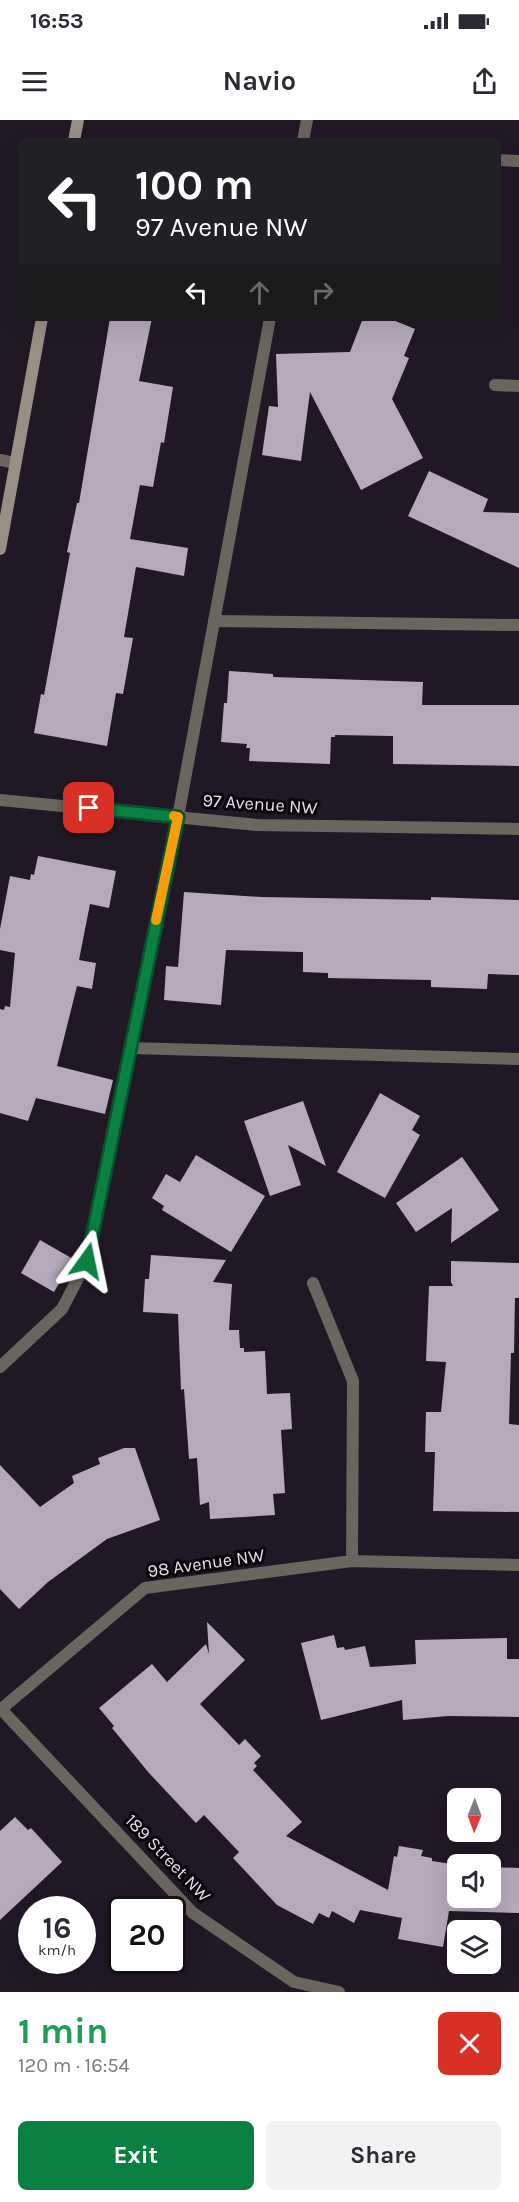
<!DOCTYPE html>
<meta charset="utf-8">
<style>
:root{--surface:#fff;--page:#f2f2f3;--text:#2b2b33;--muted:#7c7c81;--accent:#0b8043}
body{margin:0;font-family:Karla,sans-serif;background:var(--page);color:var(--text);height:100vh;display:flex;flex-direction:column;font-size:22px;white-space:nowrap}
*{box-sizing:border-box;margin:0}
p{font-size:20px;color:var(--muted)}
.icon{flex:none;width:33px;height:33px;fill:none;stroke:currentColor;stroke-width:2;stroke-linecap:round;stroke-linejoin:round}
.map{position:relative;height:1872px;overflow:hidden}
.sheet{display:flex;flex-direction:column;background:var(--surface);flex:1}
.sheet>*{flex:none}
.hud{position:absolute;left:18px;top:18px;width:483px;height:183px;border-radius:9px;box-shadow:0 6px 24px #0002;background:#202124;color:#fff;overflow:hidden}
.needle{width:39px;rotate:181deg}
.controls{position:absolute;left:447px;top:1668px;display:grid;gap:12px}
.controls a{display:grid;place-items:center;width:54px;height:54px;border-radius:9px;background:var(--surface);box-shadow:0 6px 24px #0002;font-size:30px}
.speed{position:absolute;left:18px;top:1776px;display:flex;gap:12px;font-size:30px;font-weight:700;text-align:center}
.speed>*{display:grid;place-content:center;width:78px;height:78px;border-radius:50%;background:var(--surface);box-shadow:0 6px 24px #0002;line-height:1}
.speed small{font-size:15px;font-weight:400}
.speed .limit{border:3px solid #111;border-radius:9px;background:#fff;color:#111}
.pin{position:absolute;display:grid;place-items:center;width:51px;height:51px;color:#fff;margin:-26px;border-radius:12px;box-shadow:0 3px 9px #0006}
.me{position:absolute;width:66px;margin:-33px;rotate:12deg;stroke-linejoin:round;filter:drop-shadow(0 0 4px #0008)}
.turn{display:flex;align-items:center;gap:21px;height:126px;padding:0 18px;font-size:27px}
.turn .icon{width:78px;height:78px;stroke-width:2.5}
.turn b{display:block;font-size:42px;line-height:51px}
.lanes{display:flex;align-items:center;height:57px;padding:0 18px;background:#0003;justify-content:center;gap:30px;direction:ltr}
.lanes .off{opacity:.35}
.round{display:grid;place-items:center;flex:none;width:63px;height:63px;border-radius:9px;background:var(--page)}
.overview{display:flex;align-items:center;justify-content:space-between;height:102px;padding:0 18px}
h1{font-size:36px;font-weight:700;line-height:45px;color:#1e9e55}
.button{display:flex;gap:12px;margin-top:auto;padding:12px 18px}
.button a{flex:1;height:69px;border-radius:9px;background:var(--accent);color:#fff;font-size:24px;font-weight:700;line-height:69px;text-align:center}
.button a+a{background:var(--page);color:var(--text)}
.status{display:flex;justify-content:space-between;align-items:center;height:42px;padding:0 30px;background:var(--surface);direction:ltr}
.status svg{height:16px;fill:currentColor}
header{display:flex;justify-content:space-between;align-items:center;height:78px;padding:0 18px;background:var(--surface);font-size:27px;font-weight:700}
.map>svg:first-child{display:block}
</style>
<div class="status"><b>16:53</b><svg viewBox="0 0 49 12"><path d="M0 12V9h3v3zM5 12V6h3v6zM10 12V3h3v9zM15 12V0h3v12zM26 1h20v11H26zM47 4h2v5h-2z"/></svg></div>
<header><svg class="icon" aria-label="menu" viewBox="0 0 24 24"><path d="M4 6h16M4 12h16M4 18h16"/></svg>Navio<svg class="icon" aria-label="share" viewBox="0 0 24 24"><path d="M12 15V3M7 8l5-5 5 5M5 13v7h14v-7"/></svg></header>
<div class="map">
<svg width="519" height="1872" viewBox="0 0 519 1872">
<rect width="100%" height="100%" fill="#211825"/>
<!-- building -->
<g fill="#b5aabb">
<polygon points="110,198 152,198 139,261 173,267 164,323 161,322 153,367 140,365 130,419 188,428 184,456 136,447 124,517 133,518 123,574 116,573 107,626 34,613 41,574 44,575 70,433 67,432 77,383 79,383"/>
<polygon points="363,198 388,198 415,209 404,236 409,238 392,279 423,338 361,370 310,272 301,341 262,335 269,286 278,287 276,234 350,232"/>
<polygon points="429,351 488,379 483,392 519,393 519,448 408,396"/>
<polygon points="229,551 273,554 273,557 423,562 422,585 519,585 519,646 393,644 393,616 335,615 335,617 331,617 330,644 249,641 250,628 246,628 247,624 221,622 224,583 227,583"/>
<polygon points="38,736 116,751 109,788 90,784 79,840 96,843 92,869 77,866 57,946 113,960 105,994 36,978 28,1001 0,993 0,889 4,890 5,886 10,887 15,833 0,830 0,809 10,756 30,760 31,754 34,755"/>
<polygon points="184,772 261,777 431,780 431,777 519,780 519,855 488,854 487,869 431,867 431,860 328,858 328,853 303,852 303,832 226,830 221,885 164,880 166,846 178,847"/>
<polygon points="380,973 420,996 412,1010 420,1015 385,1078 337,1052"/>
<polygon points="303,981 326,1046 288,1025 301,1065 270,1076 244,1001"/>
<polygon points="196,1035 265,1076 231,1132 162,1090 164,1086 152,1078 166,1054 180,1062"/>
<polygon points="462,1037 499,1090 451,1123 452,1088 416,1112 396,1083"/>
<polygon points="40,1120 73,1139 54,1172 21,1153"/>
<polygon points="151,1135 226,1140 213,1162 232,1164 229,1210 239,1210 240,1228 244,1228 244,1232 265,1231 267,1274 290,1273 292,1309 281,1310 285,1373 273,1374 275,1395 210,1399 209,1382 200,1385 197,1338 189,1339 184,1269 181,1270 178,1194 143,1192 145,1159 149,1159"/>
<polygon points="451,1141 519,1143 519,1178 515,1178 514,1233 511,1233 509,1304 519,1305 519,1392 433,1391 435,1332 425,1332 426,1292 441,1292 446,1242 426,1241 429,1166 453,1166 451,1162"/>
<polygon points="124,1328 135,1328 160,1400 107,1419 48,1462 19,1489 0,1469 0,1345 40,1387 74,1363 72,1356 100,1344 98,1338"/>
<polygon points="207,1502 245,1540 200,1584 239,1625 245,1619 261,1636 254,1643 257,1646 253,1650 302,1702 286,1716 388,1770 394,1736 397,1737 399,1726 423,1730 421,1736 432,1738 432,1741 458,1745 458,1778 490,1778 490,1747 519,1748 519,1793 449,1791 443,1827 398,1819 402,1798 360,1790 354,1803 332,1791 329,1798 319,1793 313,1804 277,1785 233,1738 239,1732 204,1695 196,1703 149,1653 112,1608 114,1606 99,1588 152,1544 167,1562 206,1524 209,1534"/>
<polygon points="334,1515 337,1528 344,1527 345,1530 365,1526 370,1547 416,1544 415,1520 507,1518 507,1539 519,1539 519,1597 448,1596 403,1600 402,1580 321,1600 301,1523"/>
<polygon points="15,1697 28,1710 31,1708 62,1742 0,1800 0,1711"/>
</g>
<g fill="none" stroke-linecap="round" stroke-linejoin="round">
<!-- lane -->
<g stroke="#6a665f" stroke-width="12">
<polyline points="303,21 307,0"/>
<polyline points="498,40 519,41"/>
<polyline points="214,501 519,505"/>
<polyline points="130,928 519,939"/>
<polyline points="0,1247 62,1189 87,1141 178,697 270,198"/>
</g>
<!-- street -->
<g stroke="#6a665f" stroke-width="12">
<polyline points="495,265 519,266"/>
<polyline points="0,340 15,343"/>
<polyline points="0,680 257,705 519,709"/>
<polyline points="313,1163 353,1261 352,1441"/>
<polyline points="0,1588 193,1793 294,1862 339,1872"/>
<polyline points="0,1590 145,1468 352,1441 519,1445"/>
</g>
<!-- secondary -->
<g stroke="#979085" stroke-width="12">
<polyline points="74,21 78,0"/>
<polyline points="0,429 42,198"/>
</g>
</g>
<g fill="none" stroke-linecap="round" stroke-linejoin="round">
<!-- route casing -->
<g stroke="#07532c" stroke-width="15">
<polyline id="route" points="87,1141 178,697 89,688"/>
</g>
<!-- route -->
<use href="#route" stroke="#0b8043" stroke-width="10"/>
<!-- slow -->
<polyline stroke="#f59e0b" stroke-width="10" points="156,800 178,697 174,696"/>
</g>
<g text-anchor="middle" stroke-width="6" stroke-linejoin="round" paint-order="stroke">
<!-- street labels -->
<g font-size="18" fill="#e4dee7" stroke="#08050a">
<text transform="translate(260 684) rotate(4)" y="6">97 Avenue NW</text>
<text transform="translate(206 1443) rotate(-8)" y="6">98 Avenue NW</text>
<text transform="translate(168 1738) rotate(46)" y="6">189 Street NW</text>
</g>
</g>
</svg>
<div class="controls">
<a><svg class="needle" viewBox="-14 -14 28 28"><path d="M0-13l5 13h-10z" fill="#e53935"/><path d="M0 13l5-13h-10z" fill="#7c7c81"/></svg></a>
<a><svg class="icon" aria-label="sound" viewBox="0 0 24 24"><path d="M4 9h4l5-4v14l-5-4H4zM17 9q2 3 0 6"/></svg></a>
<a><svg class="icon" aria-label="layers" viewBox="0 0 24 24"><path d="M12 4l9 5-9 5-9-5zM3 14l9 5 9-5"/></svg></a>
</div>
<div class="speed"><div>16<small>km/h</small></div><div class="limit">20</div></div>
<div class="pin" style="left:89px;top:688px;background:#d93025"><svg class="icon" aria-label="arrive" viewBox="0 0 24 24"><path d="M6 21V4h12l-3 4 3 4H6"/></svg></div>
<svg class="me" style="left:87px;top:1141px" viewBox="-20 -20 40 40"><path d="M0-17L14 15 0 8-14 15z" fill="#0b8043" stroke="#fff" stroke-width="4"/></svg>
<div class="hud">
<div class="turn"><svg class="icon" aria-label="left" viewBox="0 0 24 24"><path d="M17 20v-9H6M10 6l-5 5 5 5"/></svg><div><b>100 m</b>97 Avenue NW</div></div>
<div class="lanes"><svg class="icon" aria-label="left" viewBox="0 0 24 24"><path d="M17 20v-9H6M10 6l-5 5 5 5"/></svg><svg class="icon off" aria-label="ahead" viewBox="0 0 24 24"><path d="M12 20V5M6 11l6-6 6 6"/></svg><svg class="icon off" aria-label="right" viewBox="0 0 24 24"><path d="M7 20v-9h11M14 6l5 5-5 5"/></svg></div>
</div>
</div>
<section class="sheet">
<div class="overview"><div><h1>1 min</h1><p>120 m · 16:54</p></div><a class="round" style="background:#d93025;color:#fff"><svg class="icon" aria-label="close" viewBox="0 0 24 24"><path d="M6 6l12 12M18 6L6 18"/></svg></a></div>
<div class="button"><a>Exit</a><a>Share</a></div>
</section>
